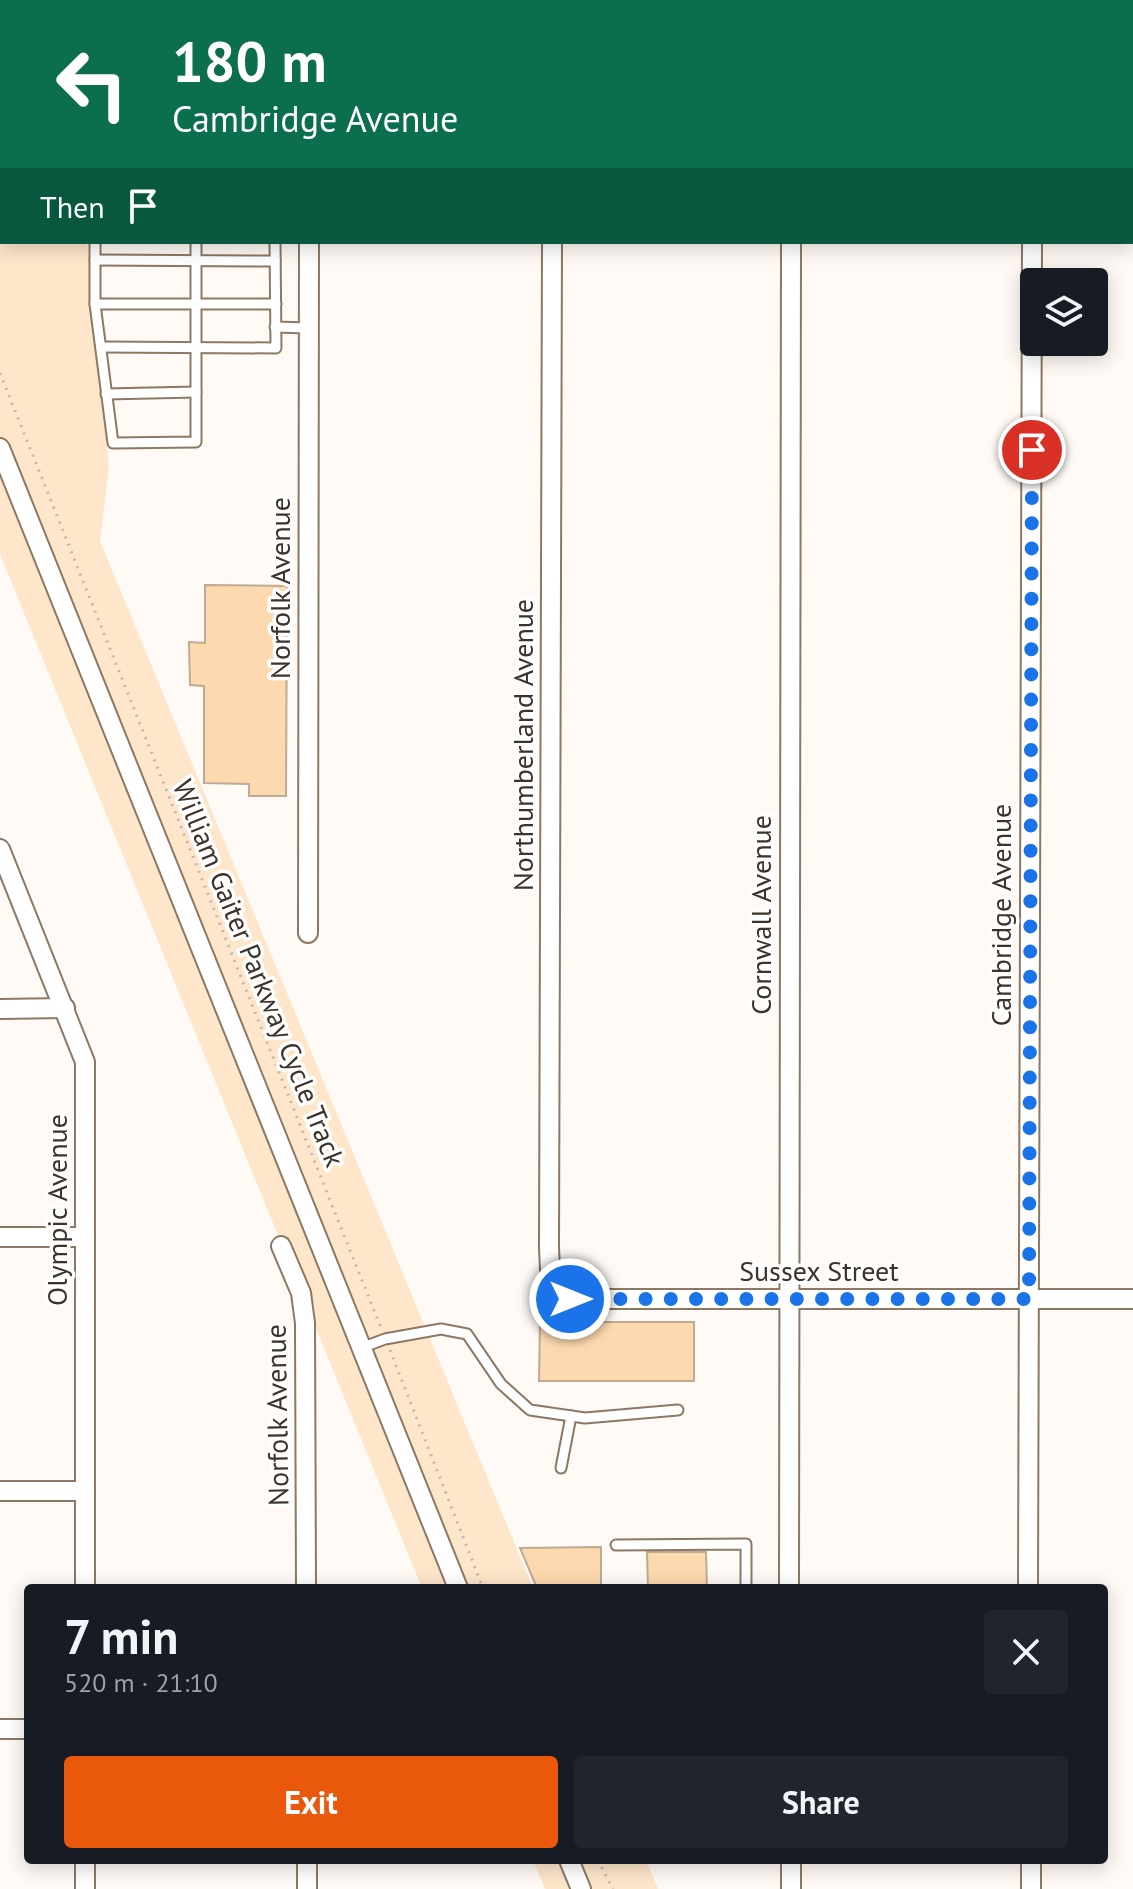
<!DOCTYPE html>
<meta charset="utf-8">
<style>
:root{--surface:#171b24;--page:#20242c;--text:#f1f3f6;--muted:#9ea1a6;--accent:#ea580c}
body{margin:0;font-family:"PT Sans",sans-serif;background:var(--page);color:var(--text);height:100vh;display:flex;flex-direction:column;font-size:30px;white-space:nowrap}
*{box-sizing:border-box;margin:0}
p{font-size:26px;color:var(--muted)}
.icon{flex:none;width:44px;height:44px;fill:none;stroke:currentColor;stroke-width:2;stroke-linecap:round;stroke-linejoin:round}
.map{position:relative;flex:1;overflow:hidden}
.details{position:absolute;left:24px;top:1584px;width:1084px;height:280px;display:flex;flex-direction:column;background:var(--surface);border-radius:8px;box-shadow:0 4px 20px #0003}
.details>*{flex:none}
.hud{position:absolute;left:0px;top:0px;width:1134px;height:244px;box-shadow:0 4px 20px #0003;background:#0b6e4f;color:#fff;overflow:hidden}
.tools{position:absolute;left:1020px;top:268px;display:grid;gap:16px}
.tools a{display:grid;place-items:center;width:88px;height:88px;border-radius:8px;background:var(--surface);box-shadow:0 4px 20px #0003;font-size:40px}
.pin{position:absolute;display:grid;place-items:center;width:68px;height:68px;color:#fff;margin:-34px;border:4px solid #fff;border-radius:50%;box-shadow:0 2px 8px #0007}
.me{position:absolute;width:88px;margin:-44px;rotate:90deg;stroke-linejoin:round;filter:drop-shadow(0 0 6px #0008)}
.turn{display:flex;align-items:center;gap:28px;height:168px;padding:0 40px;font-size:36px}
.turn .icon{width:104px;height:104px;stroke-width:2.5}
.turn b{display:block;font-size:56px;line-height:68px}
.then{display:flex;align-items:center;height:76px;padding:0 40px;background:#0003;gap:16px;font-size:30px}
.round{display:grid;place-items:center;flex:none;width:84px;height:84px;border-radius:8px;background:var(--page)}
.headline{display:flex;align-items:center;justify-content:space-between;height:136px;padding:0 40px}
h1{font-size:48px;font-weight:700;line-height:60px}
.action{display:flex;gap:16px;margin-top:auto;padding:16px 40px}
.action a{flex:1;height:92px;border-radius:8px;background:var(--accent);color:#fff;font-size:32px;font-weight:700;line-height:92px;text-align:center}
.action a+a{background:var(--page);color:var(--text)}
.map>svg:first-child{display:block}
</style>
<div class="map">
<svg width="1133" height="1889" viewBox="0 0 1133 1889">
<rect width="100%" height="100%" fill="#fffaf5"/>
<!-- green -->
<g fill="#fee6cb">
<polygon points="0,41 2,41 2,242 87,242 109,467 100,541 533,1588 422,1588 0,554"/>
<polygon points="533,1860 646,1860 658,1889 545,1889"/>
</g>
<!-- building -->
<g fill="#fdd9af" stroke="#bfaa93" stroke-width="2">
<polygon points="205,585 287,586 286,796 249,796 249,784 204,783 204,686 190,685 189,642 205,643"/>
<polygon points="540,1322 694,1322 694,1381 539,1381"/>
<polygon points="601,1547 601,1588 537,1588 520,1548"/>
<polygon points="647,1552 706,1552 707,1588 648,1588"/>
</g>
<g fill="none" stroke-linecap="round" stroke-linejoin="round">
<!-- service casing -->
<g stroke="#8c7863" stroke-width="13">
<g id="service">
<polyline points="552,2 552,0"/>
<polyline points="95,242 95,304 113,443 196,442 196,242"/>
<polyline points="95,260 275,261"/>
<polyline points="95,304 276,304"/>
<polyline points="275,327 308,328"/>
<polyline points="103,347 276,348 275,242"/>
<polyline points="106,394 196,392"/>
<polyline points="361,1348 385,1339 441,1329 467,1334 501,1384 530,1410 585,1418 678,1410"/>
<polyline points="561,1468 571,1416"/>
<polyline points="616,1545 746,1544 746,1588"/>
</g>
</g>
<!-- minor casing -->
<g stroke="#8c7863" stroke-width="22">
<g id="minor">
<polyline points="718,0 718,2"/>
<polyline points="552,242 549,1248 551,1289 561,1298 570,1299 1133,1299"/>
<polyline points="0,448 458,1588"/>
<polyline points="0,849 85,1062 85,1588"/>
<polyline points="308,933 309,242"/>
<polyline points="0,1009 65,1008"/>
<polyline points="0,1237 85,1237"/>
<polyline points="281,1246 301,1293 305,1323 306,1588"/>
<polyline points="0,1491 85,1491"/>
<polyline points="789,1588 791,242"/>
<polyline points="1028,1588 1032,242"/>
<polyline points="0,1729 28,1729"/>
<polyline points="85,1860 85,1889"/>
<polyline points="569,1860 581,1889"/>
<polyline points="791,1860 791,1889"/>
<polyline points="1031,1860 1031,1889"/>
<polyline points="307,1889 307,1860"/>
</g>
</g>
<!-- tertiary casing -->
<g stroke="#8c7863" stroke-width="26">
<g id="tertiary">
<polyline points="824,2 1053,0"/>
<polyline points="0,12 2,12"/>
</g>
</g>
<!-- path -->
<g stroke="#beb7b1" stroke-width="3" stroke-dasharray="2 6" stroke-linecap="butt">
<polyline points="0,373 381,1328"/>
<polyline points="390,1350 483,1588"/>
<polyline points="598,1860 613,1889"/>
</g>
<!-- service -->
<use href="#service" stroke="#fff" stroke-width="9"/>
<!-- minor -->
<use href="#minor" stroke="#fff" stroke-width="18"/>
<!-- tertiary -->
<use href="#tertiary" stroke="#fff" stroke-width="22"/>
</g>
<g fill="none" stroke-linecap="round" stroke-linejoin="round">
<!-- route -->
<polyline stroke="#1a73e8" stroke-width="14" stroke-dasharray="0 25.2" points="570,1299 1029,1299 1032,450"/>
</g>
<g text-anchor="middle" stroke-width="7" stroke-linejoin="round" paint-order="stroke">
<!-- street labels -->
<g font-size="28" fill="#3c332a" stroke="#fff">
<text transform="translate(280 588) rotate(-90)" y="10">Norfolk Avenue</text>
<text transform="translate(523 745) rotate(-90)" y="10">Northumberland Avenue</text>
<text transform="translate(761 915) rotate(-90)" y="10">Cornwall Avenue</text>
<text transform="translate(1001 915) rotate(-90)" y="10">Cambridge Avenue</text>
<text transform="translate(259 973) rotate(68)" y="10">William Gaiter Parkway Cycle Track</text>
<text transform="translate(57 1210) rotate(-90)" y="10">Olympic Avenue</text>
<text x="819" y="1281">Sussex Street</text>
<text transform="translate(277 1415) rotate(-91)" y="10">Norfolk Avenue</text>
</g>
</g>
</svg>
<div class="tools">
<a><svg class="icon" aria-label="layers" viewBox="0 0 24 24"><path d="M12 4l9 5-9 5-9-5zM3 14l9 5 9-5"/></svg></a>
</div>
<div class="pin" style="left:1032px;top:450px;background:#d93025"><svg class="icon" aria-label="arrive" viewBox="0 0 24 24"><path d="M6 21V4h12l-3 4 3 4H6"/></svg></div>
<svg class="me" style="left:570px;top:1299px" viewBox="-20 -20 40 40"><circle r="17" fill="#1a73e8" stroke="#fff" stroke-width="3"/><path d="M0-11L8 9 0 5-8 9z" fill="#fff"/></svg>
<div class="hud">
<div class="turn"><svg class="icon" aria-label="left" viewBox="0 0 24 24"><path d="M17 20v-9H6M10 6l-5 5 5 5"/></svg><div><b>180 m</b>Cambridge Avenue</div></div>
<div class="then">Then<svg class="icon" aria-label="arrive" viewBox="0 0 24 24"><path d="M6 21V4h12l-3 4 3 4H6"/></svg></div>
</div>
<section class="details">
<div class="headline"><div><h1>7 min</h1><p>520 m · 21:10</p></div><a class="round"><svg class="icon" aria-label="close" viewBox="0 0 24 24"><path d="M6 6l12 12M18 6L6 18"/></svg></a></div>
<div class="action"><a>Exit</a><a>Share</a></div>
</section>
</div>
